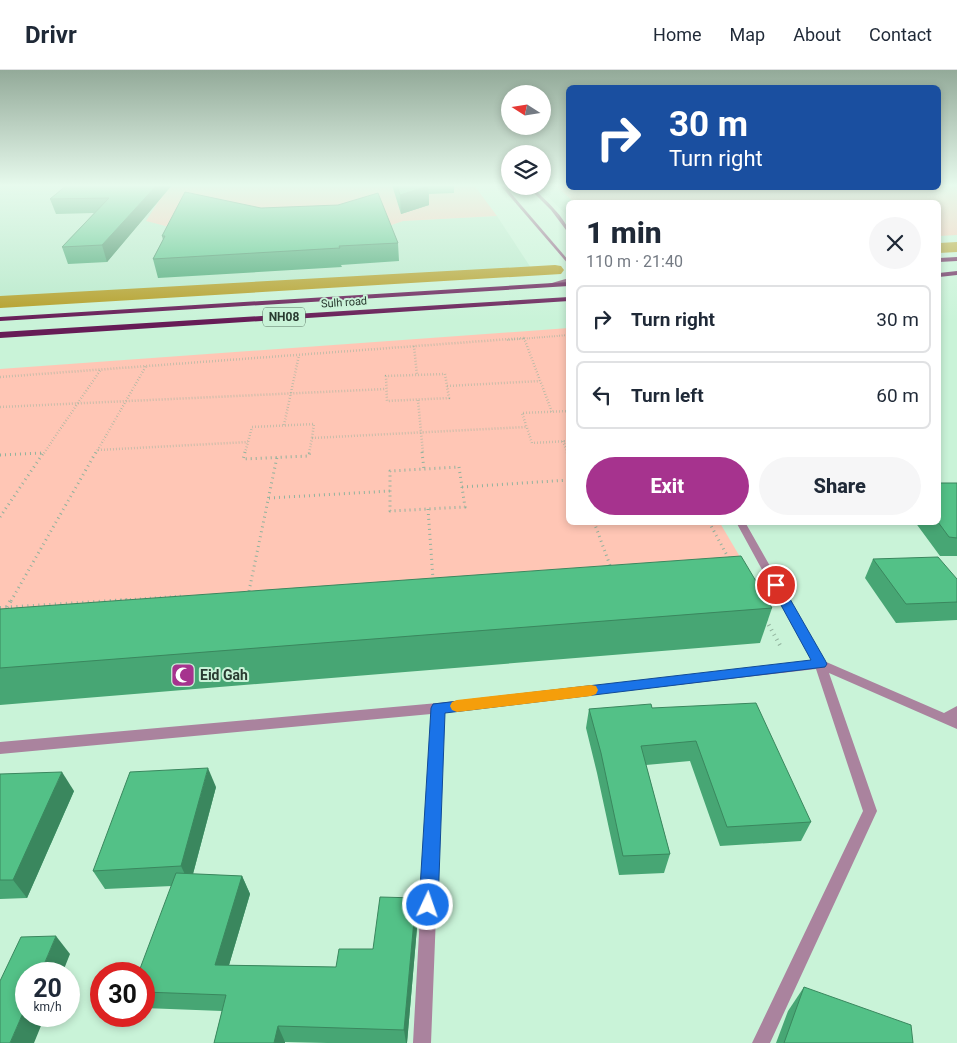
<!DOCTYPE html>
<meta charset="utf-8">
<style>
:root{--surface:#fff;--page:#f6f6f7;--text:#1f2937;--muted:#747a83;--line:#e0e1e3;--accent:#a6338e}
body{margin:0;font-family:Roboto,sans-serif;background:var(--page);color:var(--text);height:100vh;display:flex;flex-direction:column;font-size:19px;white-space:nowrap}
*{box-sizing:border-box;margin:0}
p{font-size:16px;color:var(--muted)}
.icon{flex:none;width:28px;height:28px;fill:none;stroke:currentColor;stroke-width:2;stroke-linecap:round;stroke-linejoin:round}
.map{position:relative;flex:1;overflow:hidden}
.panel{position:absolute;left:566px;top:130px;width:375px;height:325px;display:flex;flex-direction:column;background:var(--surface);border-radius:8px;box-shadow:0 2px 8px #0003}
.panel>*{flex:none}
.top-card{position:absolute;left:566px;top:15px;width:375px;height:105px;border-radius:8px;box-shadow:0 2px 8px #0003;background:#1a4fa0;color:#fff;overflow:hidden}
.needle{width:32px;rotate:282deg}
.buttons{position:absolute;left:501px;top:15px;display:grid;gap:10px}
.buttons a{display:grid;place-items:center;width:50px;height:50px;border-radius:50%;background:var(--surface);box-shadow:0 2px 8px #0003;font-size:25px}
.speed{position:absolute;left:15px;top:892px;display:flex;gap:10px;font-size:25px;font-weight:700;text-align:center}
.speed>*{display:grid;place-content:center;width:65px;height:65px;border-radius:50%;background:var(--surface);box-shadow:0 2px 8px #0003;line-height:1}
.speed small{font-size:12px;font-weight:400}
.speed .limit{border:8px solid #d22;background:#fff;color:#111}
.pin{position:absolute;display:grid;place-items:center;width:42px;height:42px;color:#fff;margin:-21px;border:2px solid #fff;border-radius:50%;box-shadow:0 1px 5px #0007}
.me{position:absolute;width:55px;margin:-28px;rotate:3deg;stroke-linejoin:round;filter:drop-shadow(0 0 4px #0008)}
.turn{display:flex;align-items:center;gap:18px;height:105px;padding:0 20px;font-size:22px}
.turn .icon{width:65px;height:65px;stroke-width:2.5}
.turn b{display:block;font-size:35px;line-height:42px}
.round{display:grid;place-items:center;flex:none;width:52px;height:52px;border-radius:26px;background:var(--page)}
.overview{display:flex;align-items:center;justify-content:space-between;height:85px;padding:0 20px}
h1{font-size:30px;font-weight:800;line-height:38px}
.cta{display:flex;gap:10px;margin-top:auto;padding:10px 20px}
.cta a{flex:1;height:58px;border-radius:30px;background:var(--accent);color:#fff;font-size:20px;font-weight:800;line-height:58px;text-align:center}
.cta a+a{background:var(--page);color:var(--text)}
ul{padding:0;list-style:none}
li{display:flex;align-items:center;gap:15px;height:68px;margin:0 10px 8px;padding:0 10px;border:2px solid var(--line);border-radius:8px}
li div{flex:1}
li b{display:block;font-size:19px}
li em{font-style:normal}
header{display:flex;align-items:center;gap:30px;box-sizing:border-box;height:70px;padding:0 25px;background:var(--surface);border-bottom:1px solid var(--line)}
header strong{font-size:24px}
nav{display:flex;gap:28px;margin-inline-start:auto;font-size:18px}
.map>svg:first-child{display:block}
</style>
<header>
<strong>Drivr</strong>
<nav><a>Home</a><a>Map</a><a>About</a><a>Contact</a></nav>
</header>
<div class="map">
<svg width="957" height="973" viewBox="0 0 957 973">
<rect width="100%" height="100%" fill="#c9f3d8"/>
<!-- built -->
<g fill="#b8e9cb">
<polygon points="0,115 169,115 147,150 350,169 402,151 497,146 531,198 0,229"/>
<polygon points="543,115 555,115 574,132 569,132 569,147 537,116"/>
</g>
<!-- green -->
<g fill="#ffc6b5">
<polygon points="169,115 474,115 497,146 403,151 351,169 236,174 146,151"/>
<polygon points="555,115 569,115 569,118 939,118 939,115 957,115 957,165 939,166 939,132 574,132"/>
<polygon points="569,258 569,452 720,453 743,492 0,542 0,299"/>
</g>
<g fill="none" stroke-linecap="round" stroke-linejoin="round">
<!-- canal -->
<g fill="#b39c23" fill-rule="evenodd">
<polygon points="957,172 957,182 939,183 939,173"/>
<polygon points="555,195 561,196 564,200 561,204 0,238 0,226"/>
</g>
<!-- path-far3 -->
<polyline stroke="#91b29d" stroke-width="2" stroke-dasharray="0.5 2" stroke-linecap="butt" points="507,270 569,265"/>
<!-- path-far2 -->
<g stroke="#91b29d" stroke-width="2.5" stroke-dasharray="0.5 2.5" stroke-linecap="butt">
<polyline points="524,268 552,342"/>
<polyline points="414,276 417,305"/>
<polygon points="445,304 449,328 387,331 386,306"/>
<polyline points="0,307 524,268"/>
<polyline points="447,316 540,311"/>
<polyline points="418,330 423,383"/>
<polyline points="0,337 386,319"/>
<polyline points="569,341 522,343 532,373 569,371"/>
<polyline points="284,355 299,285"/>
<polyline points="312,368 526,357"/>
<polyline points="563,371 568,383"/>
<polyline points="98,380 248,372"/>
<polyline points="44,383 101,299"/>
<polyline points="96,383 146,296"/>
<polyline points="245,383 252,357 314,354 312,368"/>
<polyline points="309,383 312,368"/>
</g>
<!-- path-far1 -->
<g stroke="#91b29d" stroke-width="3" stroke-dasharray="1 4" stroke-linecap="butt">
<polyline points="245,382 243,389 309,386 310,382"/>
<polyline points="422,382 424,400"/>
<polyline points="567,382 569,386"/>
<polyline points="0,385 43,383"/>
<polygon points="459,397 465,437 390,441 390,401"/>
<polyline points="462,417 569,410"/>
<polyline points="269,428 390,421"/>
<polyline points="428,439 433,509"/>
<polyline points="0,447 44,382"/>
<polyline points="594,452 611,498"/>
<polyline points="709,452 729,489"/>
<polyline points="249,521 277,387"/>
<polyline points="11,531 96,382"/>
<polyline points="110,531 184,526"/>
</g>
<!-- path -->
<g stroke="#91b29d" stroke-width="4" stroke-dasharray="1 4.5" stroke-linecap="butt">
<polyline points="7,537 11,530"/>
<polyline points="0,538 129,530"/>
<polyline points="766,550 781,577"/>
</g>
<!-- minor -->
<polygon fill="#aa839e" fill-rule="evenodd" points="736,452 745,452 824,591 944,643 957,636 957,659 829,603 877,741 770,973 752,973 863,741 816,599 444,642 431,973 413,973 431,644 0,684 0,672 438,633 812,591"/>
<!-- secondary -->
<g fill="#89537b" fill-rule="evenodd">
<polygon points="500,115 504,115 569,191 569,195"/>
<path d="M 527,116 L 531,116 C 542,127 569,150 569,164 L 551,140 Z"/>
<polygon points="569,208 569,212 548,217 545,215"/>
</g>
<!-- trunk -->
<g fill="#661c56" fill-rule="evenodd">
<polygon points="957,187 957,191 939,192 939,188"/>
<polygon points="957,201 957,205 939,207 939,203"/>
<polygon points="569,212 569,216 0,251 0,247"/>
<polygon points="569,227 569,231 0,268 0,262"/>
</g>
</g>
<!-- wall -->
<g fill="#47a674">
<polygon points="67,115 172,115 107,192 68,194 62,177 94,143 56,144 50,129"/>
<polygon points="392,115 454,115 454,123 429,124 429,135 401,144"/>
<polygon points="162,166 398,173 399,191 341,195 342,197 158,208 153,189 163,170"/>
<polygon points="957,413 957,486 940,486 915,452 939,452"/>
<polygon points="873,489 957,509 957,550 896,553 865,508"/>
<polygon points="772,538 760,573 0,635 0,539"/>
<polygon points="652,638 811,752 801,771 720,776 690,691 646,695 670,784 664,803 619,805 597,703 586,658 589,639"/>
<polygon points="0,704 74,721 27,828 0,829"/>
<polygon points="216,717 193,804 242,806 250,824 229,895 336,897 373,879 416,828 418,846 407,973 327,973 285,972 285,973 214,973 222,941 144,938 144,904 172,816 105,819 93,801"/>
<polygon points="804,917 913,973 776,973 788,941"/>
</g>
<!-- shaded-wall -->
<g fill="#3a875e">
<polygon points="157,115 172,115 107,192 102,175"/>
<polygon points="428,116 429,135 401,144 400,125"/>
<polygon points="208,698 216,717 190,815 181,796"/>
<polygon points="62,702 74,721 27,828 13,810"/>
<polygon points="242,806 250,824 224,912 215,895"/>
<polygon points="416,828 418,846 407,973 406,973 404,960"/>
<polygon points="56,866 70,884 62,904 40,904"/>
<polygon points="26,936 26,946 45,946 34,973 10,973"/>
<polygon points="278,956 285,972 285,973 274,973"/>
</g>
<!-- building -->
<g fill="#53c187" stroke="#3a875e">
<polygon points="67,115 157,115 102,175 62,177 109,128 50,129"/>
<polygon points="397,115 428,115 428,116 400,125"/>
<polygon points="185,122 261,138 338,135 378,123 398,173 339,176 340,178 153,189 165,166 162,166"/>
<polygon points="939,413 957,413 957,468 949,467 938,452 939,452"/>
<polygon points="741,486 772,538 0,598 0,539"/>
<polygon points="938,487 957,509 957,532 906,534 873,489"/>
<polygon points="756,633 811,752 727,757 696,671 641,676 670,784 623,786 601,683 589,639 651,634 652,638"/>
<polygon points="208,698 181,796 93,801 130,702"/>
<polygon points="62,702 13,810 0,810 0,704"/>
<polygon points="176,803 242,806 215,895 336,897 339,879 373,879 380,827 416,828 404,960 278,956 274,973 214,973 226,925 144,922 144,904 138,904"/>
<polygon points="56,866 40,904 26,904 26,936 10,973 0,973 0,911 21,867"/>
<polygon points="804,917 911,955 913,973 784,973"/>
</g>
<!-- sky -->
<linearGradient id="sky" x2="0" y2="1"><stop stop-color="#93aa99"/><stop offset="0.46" stop-color="#e7faed"/><stop offset="1" stop-color="#e7faed" stop-opacity="0"/></linearGradient>
<rect width="957" height="251" fill="url(#sky)"/>
<!-- route -->
<polygon fill="#1a73e8" stroke="#114b97" points="776,511 782,515 825,590 827,594 825,597 445,643 438,835 435,842 428,844 422,842 419,835 431,638 433,634 811,590 770,515"/>
<!-- slow -->
<polygon fill="#f59e0b" points="591,615 596,616 598,620 596,624 591,626 457,642 452,640 450,636 452,632 457,630"/>
<!-- icons -->
<defs>
<g id="mosque-square" transform="scale(1.25)"><rect x="-9" y="-9" width="18" height="18" rx="4" fill="#a6338e" stroke="#c9f3d8"/><path d="M3.5-4.9A6 6 0 1 0 3.5 4.9A5 5 0 1 1 3.5-4.9Z" fill="#fff"/></g>
</defs>
<g fill-rule="evenodd">
<use href="#mosque-square" x="183" y="605"/>
</g>
<g text-anchor="middle" stroke-width="4" stroke-linejoin="round" paint-order="stroke">
<!-- far-street labels -->
<g font-size="11" fill="#293a30" stroke="#c9f3d8">
<text transform="translate(344 232) rotate(-4)" y="4">Sulh road</text>
</g>
<!-- shield labels -->
<rect fill="#c9f3d8" stroke="#597262" stroke-width="1" x="263" y="237.5" width="42" height="19" rx="4"/>
<g font-size="12" font-weight="bold" fill="#293a30">
<text x="284" y="251">NH08</text>
</g>
<!-- poi labels -->
<g font-size="14" font-weight="bold" fill="#293a30" stroke="#c9f3d8" text-anchor="start">
<text x="200" y="610">Eid Gah</text>
</g>
</g>
</svg>
<div class="buttons">
<a><svg class="needle" viewBox="-14 -14 28 28"><path d="M0-13l5 13h-10z" fill="#e53935"/><path d="M0 13l5-13h-10z" fill="#747a83"/></svg></a>
<a><svg class="icon" aria-label="layers" viewBox="0 0 24 24"><path d="M12 4l9 5-9 5-9-5zM3 14l9 5 9-5"/></svg></a>
</div>
<div class="speed"><div>20<small>km/h</small></div><div class="limit">30</div></div>
<div class="pin" style="left:776px;top:515px;background:#d93025"><svg class="icon" aria-label="arrive" viewBox="0 0 24 24"><path d="M6 21V4h12l-3 4 3 4H6"/></svg></div>
<svg class="me" style="left:428px;top:835px" viewBox="-20 -20 40 40"><circle r="17" fill="#1a73e8" stroke="#fff" stroke-width="3"/><path d="M0-11L8 9 0 5-8 9z" fill="#fff"/></svg>
<div class="top-card">
<div class="turn"><svg class="icon" aria-label="right" viewBox="0 0 24 24"><path d="M7 20v-9h11M14 6l5 5-5 5"/></svg><div><b>30 m</b>Turn right</div></div>
</div>
<section class="panel">
<div class="overview"><div><h1>1 min</h1><p>110 m · 21:40</p></div><a class="round"><svg class="icon" aria-label="close" viewBox="0 0 24 24"><path d="M6 6l12 12M18 6L6 18"/></svg></a></div>
<ul>
<li><svg class="icon" aria-label="right" viewBox="0 0 24 24"><path d="M7 20v-9h11M14 6l5 5-5 5"/></svg><div><b>Turn right</b></div><em>30 m</em></li>
<li><svg class="icon" aria-label="left" viewBox="0 0 24 24"><path d="M17 20v-9H6M10 6l-5 5 5 5"/></svg><div><b>Turn left</b></div><em>60 m</em></li>
</ul>
<div class="cta"><a>Exit</a><a>Share</a></div>
</section>
</div>
